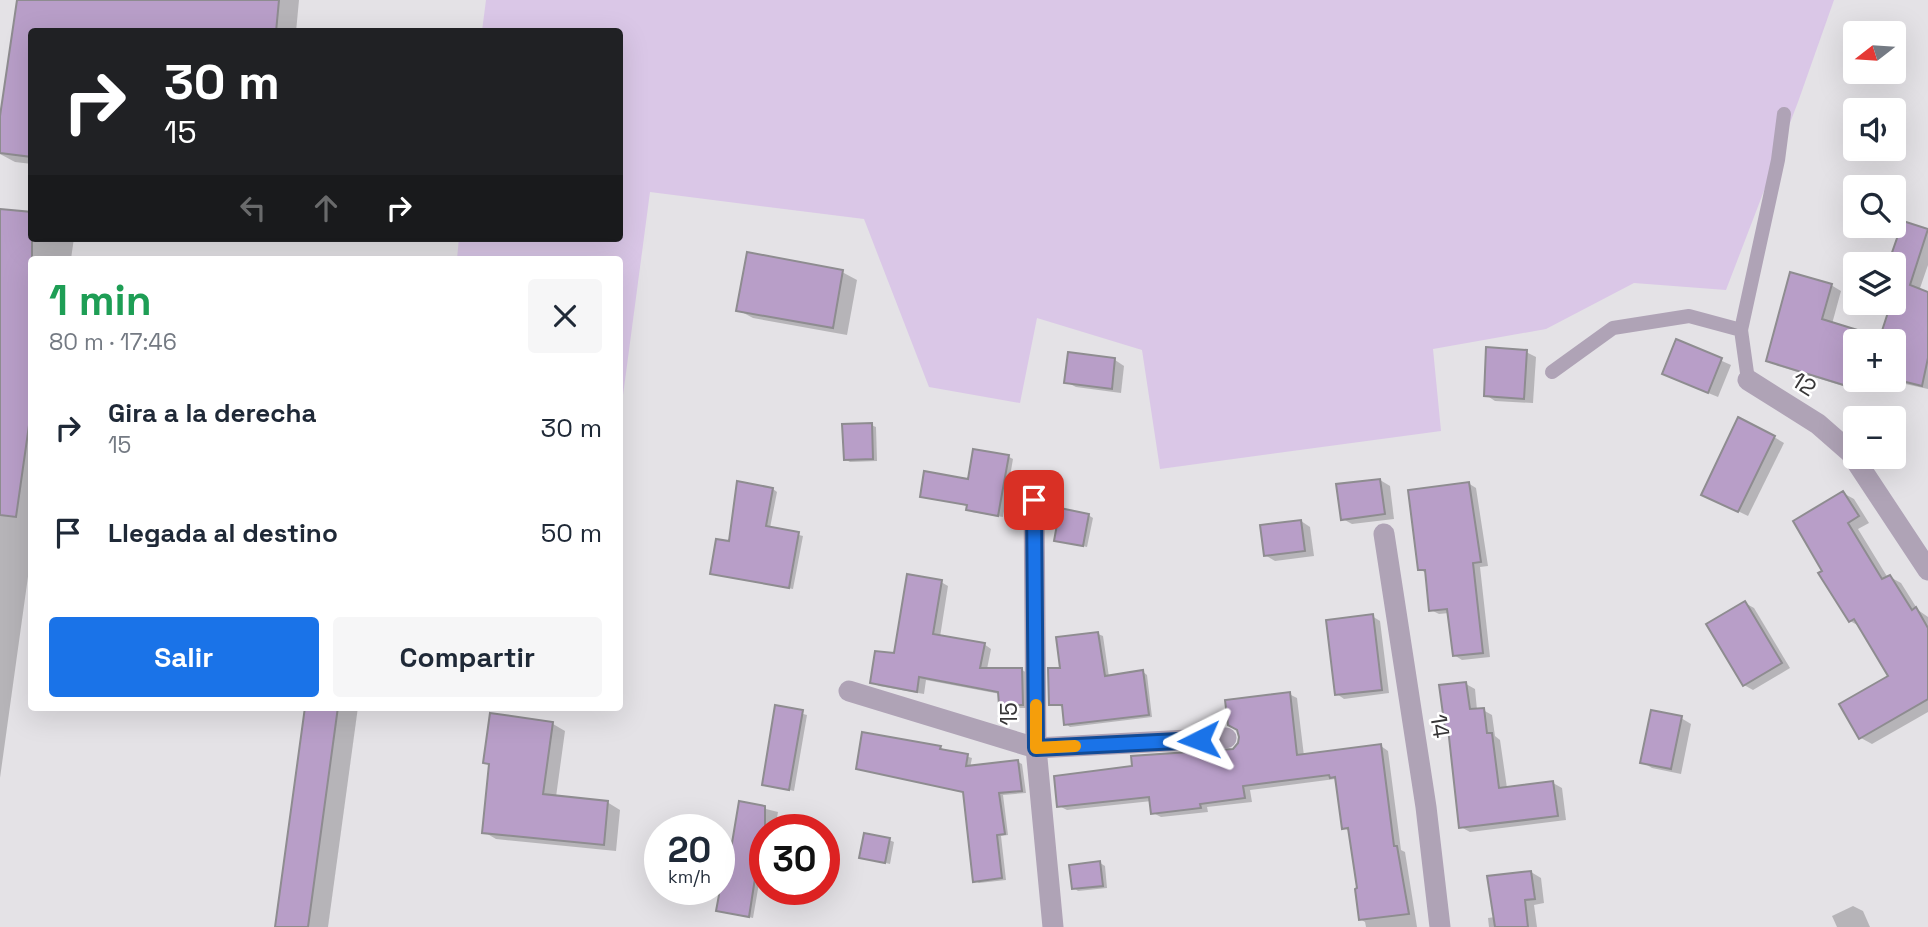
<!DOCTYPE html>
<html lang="es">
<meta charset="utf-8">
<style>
:root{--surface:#fff;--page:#f6f6f7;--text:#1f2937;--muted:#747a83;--accent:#1a73e8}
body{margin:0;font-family:"Space Grotesk",sans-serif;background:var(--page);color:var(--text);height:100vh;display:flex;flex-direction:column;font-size:26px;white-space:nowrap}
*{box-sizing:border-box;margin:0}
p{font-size:23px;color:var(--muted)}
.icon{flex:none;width:38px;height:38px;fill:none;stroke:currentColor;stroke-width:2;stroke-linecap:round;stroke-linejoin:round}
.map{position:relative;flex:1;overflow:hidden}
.details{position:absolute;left:28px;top:256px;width:595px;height:455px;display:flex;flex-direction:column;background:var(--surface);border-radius:7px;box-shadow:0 7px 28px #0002}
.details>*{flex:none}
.guide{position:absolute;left:28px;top:28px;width:595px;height:214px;border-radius:7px;box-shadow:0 7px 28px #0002;background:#202124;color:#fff;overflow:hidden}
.needle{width:46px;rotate:253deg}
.tools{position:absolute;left:1843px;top:21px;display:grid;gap:14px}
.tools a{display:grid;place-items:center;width:63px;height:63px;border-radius:7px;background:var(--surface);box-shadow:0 7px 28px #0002;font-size:35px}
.speed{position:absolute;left:644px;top:814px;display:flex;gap:14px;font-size:35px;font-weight:700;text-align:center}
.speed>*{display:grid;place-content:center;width:91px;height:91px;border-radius:50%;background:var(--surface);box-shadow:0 7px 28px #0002;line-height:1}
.speed small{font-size:18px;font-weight:400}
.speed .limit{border:10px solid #d22;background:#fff;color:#111}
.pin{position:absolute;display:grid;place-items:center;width:60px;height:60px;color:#fff;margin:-30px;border-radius:14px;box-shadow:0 4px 10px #0006}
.me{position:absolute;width:77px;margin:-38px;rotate:267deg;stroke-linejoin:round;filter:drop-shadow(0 0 5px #0008)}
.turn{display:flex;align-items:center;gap:24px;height:147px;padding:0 21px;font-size:32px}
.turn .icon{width:91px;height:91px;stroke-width:2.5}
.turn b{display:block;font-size:49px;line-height:60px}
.lanes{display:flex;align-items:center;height:66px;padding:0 21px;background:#0003;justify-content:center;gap:35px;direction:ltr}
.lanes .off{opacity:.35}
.round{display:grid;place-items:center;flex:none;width:74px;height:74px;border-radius:7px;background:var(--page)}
.summary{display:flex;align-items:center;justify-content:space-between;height:119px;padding:0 21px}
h1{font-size:42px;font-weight:700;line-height:52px;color:#1e9e55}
.primary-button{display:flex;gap:14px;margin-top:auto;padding:14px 21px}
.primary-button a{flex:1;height:80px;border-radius:7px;background:var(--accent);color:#fff;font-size:28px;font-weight:700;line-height:80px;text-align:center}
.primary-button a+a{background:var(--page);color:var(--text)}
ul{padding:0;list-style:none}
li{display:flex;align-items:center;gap:21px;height:105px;padding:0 21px}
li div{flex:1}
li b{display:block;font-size:26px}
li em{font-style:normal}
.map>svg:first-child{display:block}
</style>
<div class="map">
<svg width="1928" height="927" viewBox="0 0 1928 927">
<rect width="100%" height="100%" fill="#e4e2e6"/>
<!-- green -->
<polygon fill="#dac7e7" points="486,0 1834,0 1798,102 1726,290 1634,283 1546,329 1433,349 1441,431 1160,469 1142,350 1037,318 1020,403 929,387 864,219 650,192 620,418 620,259 457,259 459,238 620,238 620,32 482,31"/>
<!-- shadow -->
<g fill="#0003">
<polygon points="19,0 299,0 296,32 32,32 32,164 15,162 0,154 0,128"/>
<polygon points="0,211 32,238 74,238 71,259 32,259 32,548 0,778"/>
<polygon points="1904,223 1928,231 1928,265 1919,291 1928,294 1928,389 1887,380 1894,380 1894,341 1855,341 1855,380 1863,380 1859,391 1778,366 1768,360 1831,285 1841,291 1832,324 1881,339 1900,282 1894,279 1894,264 1890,264"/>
<polygon points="842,272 857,280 847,335 753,318 738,310"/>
<polygon points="1677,341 1731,365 1718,397 1674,379"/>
<polygon points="1526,352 1536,357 1533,403 1495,401 1486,395"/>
<polygon points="1115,360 1124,366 1121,393 1076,387 1066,382"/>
<polygon points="871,425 876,427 877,461 850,462 845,459"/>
<polygon points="1774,437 1784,443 1748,516 1713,499"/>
<polygon points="1009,457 1013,459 1003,517 972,512 968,509 968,506 922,496 970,481"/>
<polygon points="1380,480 1390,486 1394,519 1352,524 1343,519"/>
<polygon points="1468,483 1476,488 1488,566 1480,567 1490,657 1462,660 1454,655 1449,613 1439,614 1431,610 1427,574 1420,569"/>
<polygon points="773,489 777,492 770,528 803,536 793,589 712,573"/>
<polygon points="1843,493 1854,499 1869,523 1858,529 1888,578 1890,577 1901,583 1918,610 1928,617 1928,712 1872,744 1861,738 1891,676 1861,627 1850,621 1824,571"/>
<polygon points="1088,515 1093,518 1087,547 1056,540"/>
<polygon points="1301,521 1310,527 1314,556 1275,561 1265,555"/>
<polygon points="941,582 948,586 940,637 984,644 991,649 987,669 1022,670 1029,674 1029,708 1007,708 1000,704 1000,694 926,680 924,694 879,686 872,682 895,654"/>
<polygon points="1745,603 1754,608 1790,668 1753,690 1744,685"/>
<polygon points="1372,616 1380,621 1389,693 1344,699 1337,694"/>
<polygon points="1098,634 1103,636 1109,677 1143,672 1147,675 1152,717 1070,727 1066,724 1064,707 1051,704 1062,670"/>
<polygon points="1466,684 1475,689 1477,710 1483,710 1492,715 1495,736 1500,740 1507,788 1553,783 1562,788 1566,820 1470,832 1461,827 1450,729 1447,727"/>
<polygon points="1289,694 1297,698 1304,756 1381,746 1388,751 1401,850 1405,852 1417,927 1366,927 1365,922 1360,919 1359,890 1351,832 1344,828 1337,780 1335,779 1250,790 1252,802 1207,807 1208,812 1161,817 1153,813 1152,801 1067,810 1059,806 1233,751"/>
<polygon points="307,707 358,707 328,927 277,927"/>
<polygon points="777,707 807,715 794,791 764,784"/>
<polygon points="1681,718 1691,724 1681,774 1652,768 1642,762"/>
<polygon points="553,724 565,731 556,797 607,802 620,810 616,851 496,839 484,832 490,766 485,762"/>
<polygon points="940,748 972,758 970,768 1018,762 1022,764 1026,793 1003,795 1008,835 1001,836 1006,880 979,883 975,881 965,792 858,768"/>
<polygon points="741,803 778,812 775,830 765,830 765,861 763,860 753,918 718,910 729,869"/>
<polygon points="889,840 894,842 890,864 861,857"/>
<polygon points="1100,863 1105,866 1107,888 1078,891 1074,888"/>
<polygon points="1531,872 1541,878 1544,903 1534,905 1537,927 1489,927 1488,918 1495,917"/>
<polygon points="1853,906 1863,911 1870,927 1837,927 1832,916"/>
</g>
<!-- building -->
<g fill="#b89ec8" stroke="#8e8c90" stroke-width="2">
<polygon points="17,0 279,0 276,32 32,32 32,157 0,153 0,116"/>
<polygon points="0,209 32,212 32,404 16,517 0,515"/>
<polygon points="1903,221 1928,229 1910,285 1928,292 1928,358 1922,386 1894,379 1894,341 1855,341 1855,370 1850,387 1766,361 1790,272 1832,284 1822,319 1880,337 1891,303 1894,303 1894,264 1888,264"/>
<polygon points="747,252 843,270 833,328 736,311"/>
<polygon points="1676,339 1722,358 1708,393 1662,374"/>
<polygon points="1486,347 1527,350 1524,399 1484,396"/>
<polygon points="1068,352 1115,358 1112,389 1064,383"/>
<polygon points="1738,417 1775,436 1738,512 1701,495"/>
<polygon points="872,423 873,459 844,460 842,424"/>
<polygon points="973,449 1009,455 998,516 966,510 967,505 920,497 924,471 968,479"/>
<polygon points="1380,479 1385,514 1341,520 1336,484"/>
<polygon points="737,481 773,488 766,526 799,532 789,588 710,574 716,539 729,541"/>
<polygon points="1469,482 1481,562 1473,563 1483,653 1453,656 1447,609 1429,611 1425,570 1418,570 1408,490"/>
<polygon points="1843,491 1859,516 1848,523 1882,579 1890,575 1912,610 1916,607 1928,628 1928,699 1859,739 1839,704 1888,676 1854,619 1849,622 1818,573 1822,571 1793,521"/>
<polygon points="1060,508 1089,514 1083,546 1054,541"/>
<polygon points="1301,520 1305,551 1264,556 1260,525"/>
<polygon points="907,574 942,580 933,634 985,643 980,668 1022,668 1023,705 999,705 998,692 919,677 917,692 870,683 875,651 894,653"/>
<polygon points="1745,601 1782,663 1743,686 1706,624"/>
<polygon points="1373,614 1382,690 1335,695 1326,620"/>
<polygon points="1098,632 1105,676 1143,670 1149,715 1064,725 1062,705 1049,705 1048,668 1060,668 1056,637"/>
<polygon points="1466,682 1470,709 1484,708 1487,733 1492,733 1499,788 1553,781 1558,816 1459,828 1448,728 1445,729 1439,685"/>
<polygon points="1290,692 1297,755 1381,744 1394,846 1397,846 1409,914 1359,920 1355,889 1357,888 1348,828 1342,829 1335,777 1330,778 1329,775 1243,786 1245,798 1200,804 1201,808 1151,814 1149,797 1057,807 1054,776 1132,766 1131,756 1233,749 1238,743 1239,737 1237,730 1228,725 1225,700"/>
<polygon points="775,705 803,710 789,790 762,785"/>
<polygon points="305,707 338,707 308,927 275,927"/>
<polygon points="1651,710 1682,716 1671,769 1640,763"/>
<polygon points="490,713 553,722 543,794 608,801 604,845 482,833 489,764 483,763"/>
<polygon points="862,732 941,746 940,749 968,754 966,766 1018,760 1022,791 999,793 1005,834 997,835 1002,878 973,882 963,792 856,769"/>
<polygon points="739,801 765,806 765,860 758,859 749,917 716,911 719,895 719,865 728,867"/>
<polygon points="864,833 890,838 885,863 859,858"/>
<polygon points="1100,861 1103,886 1072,889 1069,865"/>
<polygon points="1531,871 1535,899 1525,900 1528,927 1495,927 1487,876"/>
</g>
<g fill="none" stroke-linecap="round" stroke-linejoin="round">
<!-- lane -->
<g stroke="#afa3b6" stroke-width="14">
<polyline points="1741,330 1778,160 1784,114"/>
<polyline points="1552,372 1613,328 1689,316 1741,330 1748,380"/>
</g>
<!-- street -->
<g stroke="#afa3b6" stroke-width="21">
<polyline points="1748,380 1818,424 1850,452 1928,570"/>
<polyline points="1034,500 1036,748 1053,927"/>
<polyline points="1384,534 1426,807 1440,927"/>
<polyline points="849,691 1036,748 1226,738"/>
</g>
</g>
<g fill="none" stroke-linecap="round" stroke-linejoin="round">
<!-- route casing -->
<g stroke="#114b97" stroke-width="18">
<polyline id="route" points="1034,500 1036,748 1199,740"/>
</g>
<!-- route -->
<use href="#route" stroke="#1a73e8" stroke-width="12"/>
<!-- slow -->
<polyline stroke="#f59e0b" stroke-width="12" points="1036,705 1036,748 1075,746"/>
</g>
<g text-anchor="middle" stroke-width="5" stroke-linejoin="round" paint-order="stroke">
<!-- street labels -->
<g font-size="23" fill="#373637" stroke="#fff">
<text transform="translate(1804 384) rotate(32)" y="8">12</text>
<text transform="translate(1009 714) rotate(-90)" y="8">15</text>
<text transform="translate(1440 726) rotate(81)" y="8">14</text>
</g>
</g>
</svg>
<div class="tools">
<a><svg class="needle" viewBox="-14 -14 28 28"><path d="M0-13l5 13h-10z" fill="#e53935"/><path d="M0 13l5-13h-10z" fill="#747a83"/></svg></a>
<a><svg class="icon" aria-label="sound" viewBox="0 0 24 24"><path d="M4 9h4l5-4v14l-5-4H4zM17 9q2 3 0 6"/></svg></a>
<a><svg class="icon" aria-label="search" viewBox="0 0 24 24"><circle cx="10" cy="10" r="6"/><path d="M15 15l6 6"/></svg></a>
<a><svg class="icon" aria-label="layers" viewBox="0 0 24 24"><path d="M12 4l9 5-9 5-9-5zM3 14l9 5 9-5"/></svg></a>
<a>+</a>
<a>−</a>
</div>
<div class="speed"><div>20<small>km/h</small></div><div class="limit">30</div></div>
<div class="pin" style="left:1034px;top:500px;background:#d93025"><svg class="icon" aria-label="arrive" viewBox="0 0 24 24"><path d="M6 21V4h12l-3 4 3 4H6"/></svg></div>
<svg class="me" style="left:1199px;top:740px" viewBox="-20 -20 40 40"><path d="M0-17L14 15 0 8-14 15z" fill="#1a73e8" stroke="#fff" stroke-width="4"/></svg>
<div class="guide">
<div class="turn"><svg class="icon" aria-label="right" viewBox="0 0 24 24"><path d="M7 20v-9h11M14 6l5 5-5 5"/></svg><div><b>30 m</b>15</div></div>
<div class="lanes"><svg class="icon off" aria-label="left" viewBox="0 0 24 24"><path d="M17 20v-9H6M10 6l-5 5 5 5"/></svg><svg class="icon off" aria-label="ahead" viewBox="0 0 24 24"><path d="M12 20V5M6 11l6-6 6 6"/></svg><svg class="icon" aria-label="right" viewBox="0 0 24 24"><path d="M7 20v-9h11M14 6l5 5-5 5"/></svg></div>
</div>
<section class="details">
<div class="summary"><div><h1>1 min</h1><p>80 m · 17:46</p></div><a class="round"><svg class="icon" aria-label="close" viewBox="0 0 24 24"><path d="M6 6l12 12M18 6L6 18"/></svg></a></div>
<ul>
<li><svg class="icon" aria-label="right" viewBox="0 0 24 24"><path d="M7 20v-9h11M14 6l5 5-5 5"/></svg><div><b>Gira a la derecha</b><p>15</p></div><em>30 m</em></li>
<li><svg class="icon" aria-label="arrive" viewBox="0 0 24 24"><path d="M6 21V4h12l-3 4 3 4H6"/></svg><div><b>Llegada al destino</b></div><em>50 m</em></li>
</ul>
<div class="primary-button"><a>Salir</a><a>Compartir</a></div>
</section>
</div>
